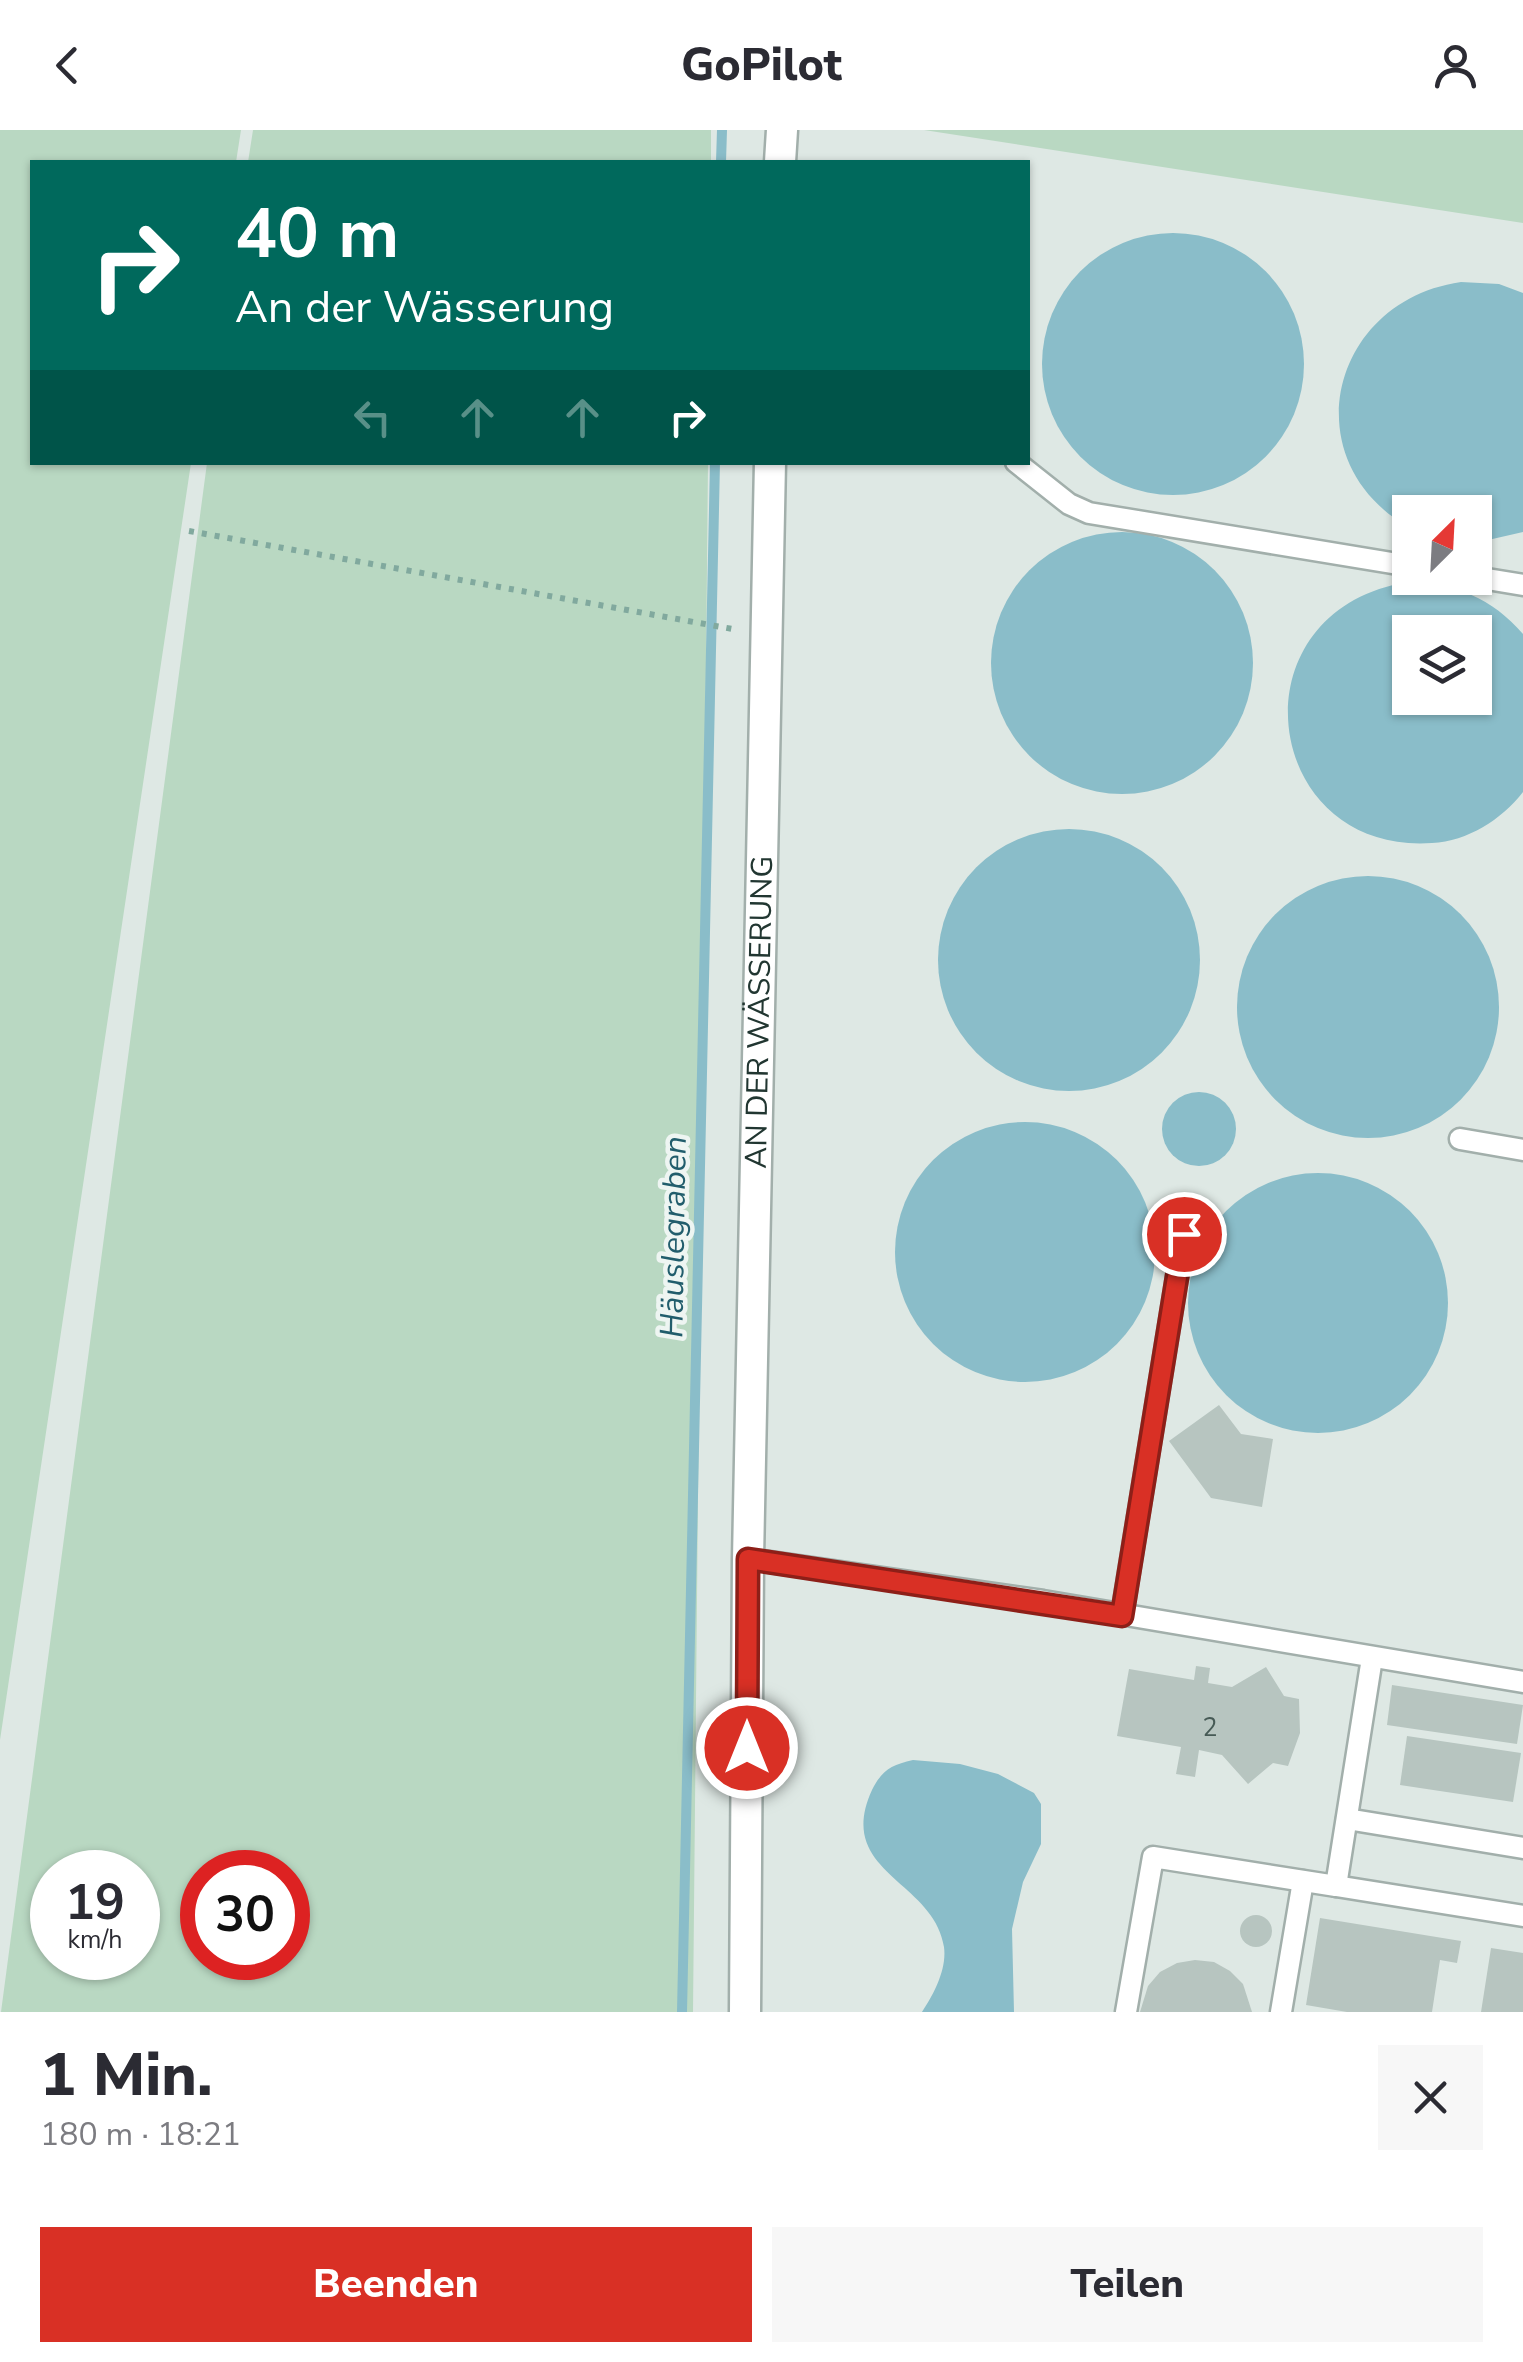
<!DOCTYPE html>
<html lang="de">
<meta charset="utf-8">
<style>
:root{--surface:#fff;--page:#f7f7f7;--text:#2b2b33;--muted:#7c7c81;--accent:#d93025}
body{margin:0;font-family:"Nunito Sans",sans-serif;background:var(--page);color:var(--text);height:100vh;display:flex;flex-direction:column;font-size:38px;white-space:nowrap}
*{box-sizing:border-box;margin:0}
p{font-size:32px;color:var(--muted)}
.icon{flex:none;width:55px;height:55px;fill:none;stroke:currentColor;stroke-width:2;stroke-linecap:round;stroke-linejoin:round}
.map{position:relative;height:1882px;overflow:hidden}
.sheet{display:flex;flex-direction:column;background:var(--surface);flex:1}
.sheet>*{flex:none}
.banner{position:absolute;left:30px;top:30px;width:1000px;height:305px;border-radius:0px;box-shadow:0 2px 8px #0004;background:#00695c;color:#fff;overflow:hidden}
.needle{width:65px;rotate:24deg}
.controls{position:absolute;left:1392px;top:365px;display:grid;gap:20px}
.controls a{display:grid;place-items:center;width:100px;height:100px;border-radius:0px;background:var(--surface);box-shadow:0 2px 8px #0004;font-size:50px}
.speed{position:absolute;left:30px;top:1720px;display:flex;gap:20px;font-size:50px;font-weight:700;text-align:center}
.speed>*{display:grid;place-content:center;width:130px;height:130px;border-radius:50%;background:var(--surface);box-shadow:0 2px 8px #0004;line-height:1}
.speed small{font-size:25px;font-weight:400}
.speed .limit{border:15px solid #d22;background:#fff;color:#111}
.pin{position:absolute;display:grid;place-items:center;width:85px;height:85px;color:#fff;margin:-42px;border:5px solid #fff;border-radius:50%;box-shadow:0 2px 10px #0007}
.me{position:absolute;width:110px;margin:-55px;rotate:0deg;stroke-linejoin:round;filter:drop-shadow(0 0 8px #0008)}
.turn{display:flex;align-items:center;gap:35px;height:210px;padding:0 40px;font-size:45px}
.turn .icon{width:130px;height:130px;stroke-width:2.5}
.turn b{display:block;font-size:70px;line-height:85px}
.lanes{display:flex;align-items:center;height:95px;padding:0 40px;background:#0003;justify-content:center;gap:50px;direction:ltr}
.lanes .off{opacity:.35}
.round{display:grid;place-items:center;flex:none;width:105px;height:105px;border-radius:0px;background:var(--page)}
.head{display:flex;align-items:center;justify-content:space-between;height:170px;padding:0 40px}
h1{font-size:60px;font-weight:800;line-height:75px}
.cta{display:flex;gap:20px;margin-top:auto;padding:20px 40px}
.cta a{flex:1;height:115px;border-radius:0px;background:var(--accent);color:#fff;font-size:40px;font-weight:800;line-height:115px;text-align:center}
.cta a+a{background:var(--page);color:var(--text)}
header{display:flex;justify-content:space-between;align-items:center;height:130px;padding:0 40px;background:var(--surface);font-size:45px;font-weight:800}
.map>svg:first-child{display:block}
</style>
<header><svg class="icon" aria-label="back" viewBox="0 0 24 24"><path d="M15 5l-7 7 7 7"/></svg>GoPilot<svg class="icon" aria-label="person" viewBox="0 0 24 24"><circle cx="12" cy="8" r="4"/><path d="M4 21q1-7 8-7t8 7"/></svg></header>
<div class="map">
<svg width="1523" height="1882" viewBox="0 0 1523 1882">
<rect width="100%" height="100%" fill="#dee8e4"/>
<!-- green -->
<g fill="#b9d8c2" fill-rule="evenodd">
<polygon points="0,0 241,0 236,32 32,32 32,332 191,333 0,1610"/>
<polygon points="253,0 711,0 711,32 248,32"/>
<polygon points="925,0 1523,0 1523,93 924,0"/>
<path d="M 207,333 L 708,333 L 693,1882 L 1,1882 ZM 52,1742 L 138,1742 L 138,1828 L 52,1828 ZM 202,1742 L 288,1742 L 288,1828 L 202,1828 Z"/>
</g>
<!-- water -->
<g fill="#8abdc9" fill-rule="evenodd">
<circle cx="1173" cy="234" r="131"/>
<path d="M 1461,152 L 1499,154 L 1523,163 L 1523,402 L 1475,413 L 1475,382 L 1410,382 L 1410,398 C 1292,332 1329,171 1461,152 Z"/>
<circle cx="1122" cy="533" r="131"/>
<path d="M 1408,452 C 1455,453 1492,468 1523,504 L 1523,662 C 1501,690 1468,711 1432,713 C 1261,725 1229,481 1408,452 ZM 1410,502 L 1475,502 L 1475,568 L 1410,568 Z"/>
<circle cx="1069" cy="830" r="131"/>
<circle cx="1368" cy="877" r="131"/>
<circle cx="1199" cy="999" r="37"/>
<circle cx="1025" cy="1122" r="130"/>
<circle cx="1318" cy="1173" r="130"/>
<path d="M 913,1630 L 960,1634 L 998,1644 L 1034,1663 L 1041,1674 L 1041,1714 L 1023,1752 L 1012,1799 L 1014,1882 L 922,1882 C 934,1864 947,1839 944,1817 C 934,1750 834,1743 872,1660 C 882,1640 891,1635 913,1630 Z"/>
</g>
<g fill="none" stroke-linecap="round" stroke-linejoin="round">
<!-- stream -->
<g stroke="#8abdc9" stroke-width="10">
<polyline points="721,32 722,0"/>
<polyline points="682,1882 715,332"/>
</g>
</g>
<!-- building -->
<g fill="#b7c5c0">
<polygon points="1219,1275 1241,1304 1273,1309 1262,1377 1211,1368 1169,1311"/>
<polygon points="1196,1536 1210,1538 1208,1553 1232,1557 1266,1537 1284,1566 1299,1569 1300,1603 1288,1636 1273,1633 1248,1654 1222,1625 1199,1620 1195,1647 1176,1644 1181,1617 1117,1606 1129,1539 1194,1550"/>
<polygon points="1392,1555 1523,1575 1517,1614 1387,1595"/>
<polygon points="1407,1606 1521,1623 1513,1672 1400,1655"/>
<circle cx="1256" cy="1801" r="16"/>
<polygon points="1320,1788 1461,1811 1457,1833 1440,1830 1432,1882 1347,1882 1306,1875"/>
<polygon points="1491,1818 1523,1823 1523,1882 1481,1882"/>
<polygon points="1195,1830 1214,1832 1230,1841 1243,1854 1252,1882 1140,1882 1148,1856 1160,1842 1177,1833"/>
</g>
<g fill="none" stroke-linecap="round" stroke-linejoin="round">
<!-- service casing -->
<g stroke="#a2afab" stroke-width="25">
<g id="service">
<polyline points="1016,332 1069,374 1089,383 1410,436"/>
<polyline points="1475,447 1523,455"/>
<polyline points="1460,1009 1523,1020"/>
<polyline points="748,1429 1043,1471 1523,1552"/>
<polyline points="1122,1485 1184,1104"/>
<polyline points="1347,1689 1523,1718"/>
<polyline points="1336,1756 1523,1786"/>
<polyline points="1126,1882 1153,1727 1336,1756 1372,1528"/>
<polyline points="1281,1882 1303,1751"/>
</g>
</g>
<!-- minor casing -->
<g stroke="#a2afab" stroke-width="35">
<g id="minor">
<polyline points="780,32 782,0"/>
<path id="s1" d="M 745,1882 L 748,1429 L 770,332"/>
</g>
</g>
<!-- path -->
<polyline stroke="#81a99e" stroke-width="6" stroke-dasharray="5 8" stroke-linecap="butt" points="189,401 738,500"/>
<!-- service -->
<use href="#service" stroke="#fff" stroke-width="20"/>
<!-- minor -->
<use href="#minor" stroke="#fff" stroke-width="30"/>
</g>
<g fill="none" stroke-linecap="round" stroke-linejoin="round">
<!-- route casing -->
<g stroke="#8d1f18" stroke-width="25">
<polyline id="route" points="747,1618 748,1429 1122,1486 1184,1104"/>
</g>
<!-- route -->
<use href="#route" stroke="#d93025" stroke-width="18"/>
</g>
<g text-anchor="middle" stroke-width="9" stroke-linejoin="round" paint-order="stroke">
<!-- number labels -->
<g font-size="25" fill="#465a55">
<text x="1210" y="1606">2</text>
</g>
<!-- street labels -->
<g font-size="30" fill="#213631" stroke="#eef5f2">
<text dy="10" stroke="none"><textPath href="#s1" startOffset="1000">AN DER WÄSSERUNG</textPath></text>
</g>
<!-- water labels -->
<g font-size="32" font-style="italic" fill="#215d6c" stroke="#eef5f2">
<text transform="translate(673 1107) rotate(-89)" y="11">Häuslegraben</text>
</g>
</g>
</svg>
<div class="controls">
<a><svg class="needle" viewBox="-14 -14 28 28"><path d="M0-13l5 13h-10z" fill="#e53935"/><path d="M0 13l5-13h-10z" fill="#7c7c81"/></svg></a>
<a><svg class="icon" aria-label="layers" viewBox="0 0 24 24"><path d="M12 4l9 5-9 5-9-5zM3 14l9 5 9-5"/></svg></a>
</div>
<div class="speed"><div>19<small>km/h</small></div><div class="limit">30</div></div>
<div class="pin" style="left:1184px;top:1104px;background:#d93025"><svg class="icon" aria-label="arrive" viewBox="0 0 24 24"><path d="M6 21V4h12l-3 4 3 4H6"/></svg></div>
<svg class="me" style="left:747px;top:1618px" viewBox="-20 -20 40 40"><circle r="17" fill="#d93025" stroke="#fff" stroke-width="3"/><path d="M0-11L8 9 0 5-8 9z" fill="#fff"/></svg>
<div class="banner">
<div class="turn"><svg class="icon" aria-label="right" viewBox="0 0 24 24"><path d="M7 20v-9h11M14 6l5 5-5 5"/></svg><div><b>40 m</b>An der Wässerung</div></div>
<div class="lanes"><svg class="icon off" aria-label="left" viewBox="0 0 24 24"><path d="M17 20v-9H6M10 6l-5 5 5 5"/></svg><svg class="icon off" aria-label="ahead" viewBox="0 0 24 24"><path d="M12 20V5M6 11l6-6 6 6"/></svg><svg class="icon off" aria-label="ahead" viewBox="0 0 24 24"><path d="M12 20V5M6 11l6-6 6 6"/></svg><svg class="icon" aria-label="right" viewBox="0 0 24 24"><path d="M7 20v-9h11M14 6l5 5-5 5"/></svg></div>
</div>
</div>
<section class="sheet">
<div class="head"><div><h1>1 Min.</h1><p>180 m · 18:21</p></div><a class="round"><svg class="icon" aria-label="close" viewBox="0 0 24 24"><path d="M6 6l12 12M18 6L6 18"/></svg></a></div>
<div class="cta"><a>Beenden</a><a>Teilen</a></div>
</section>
